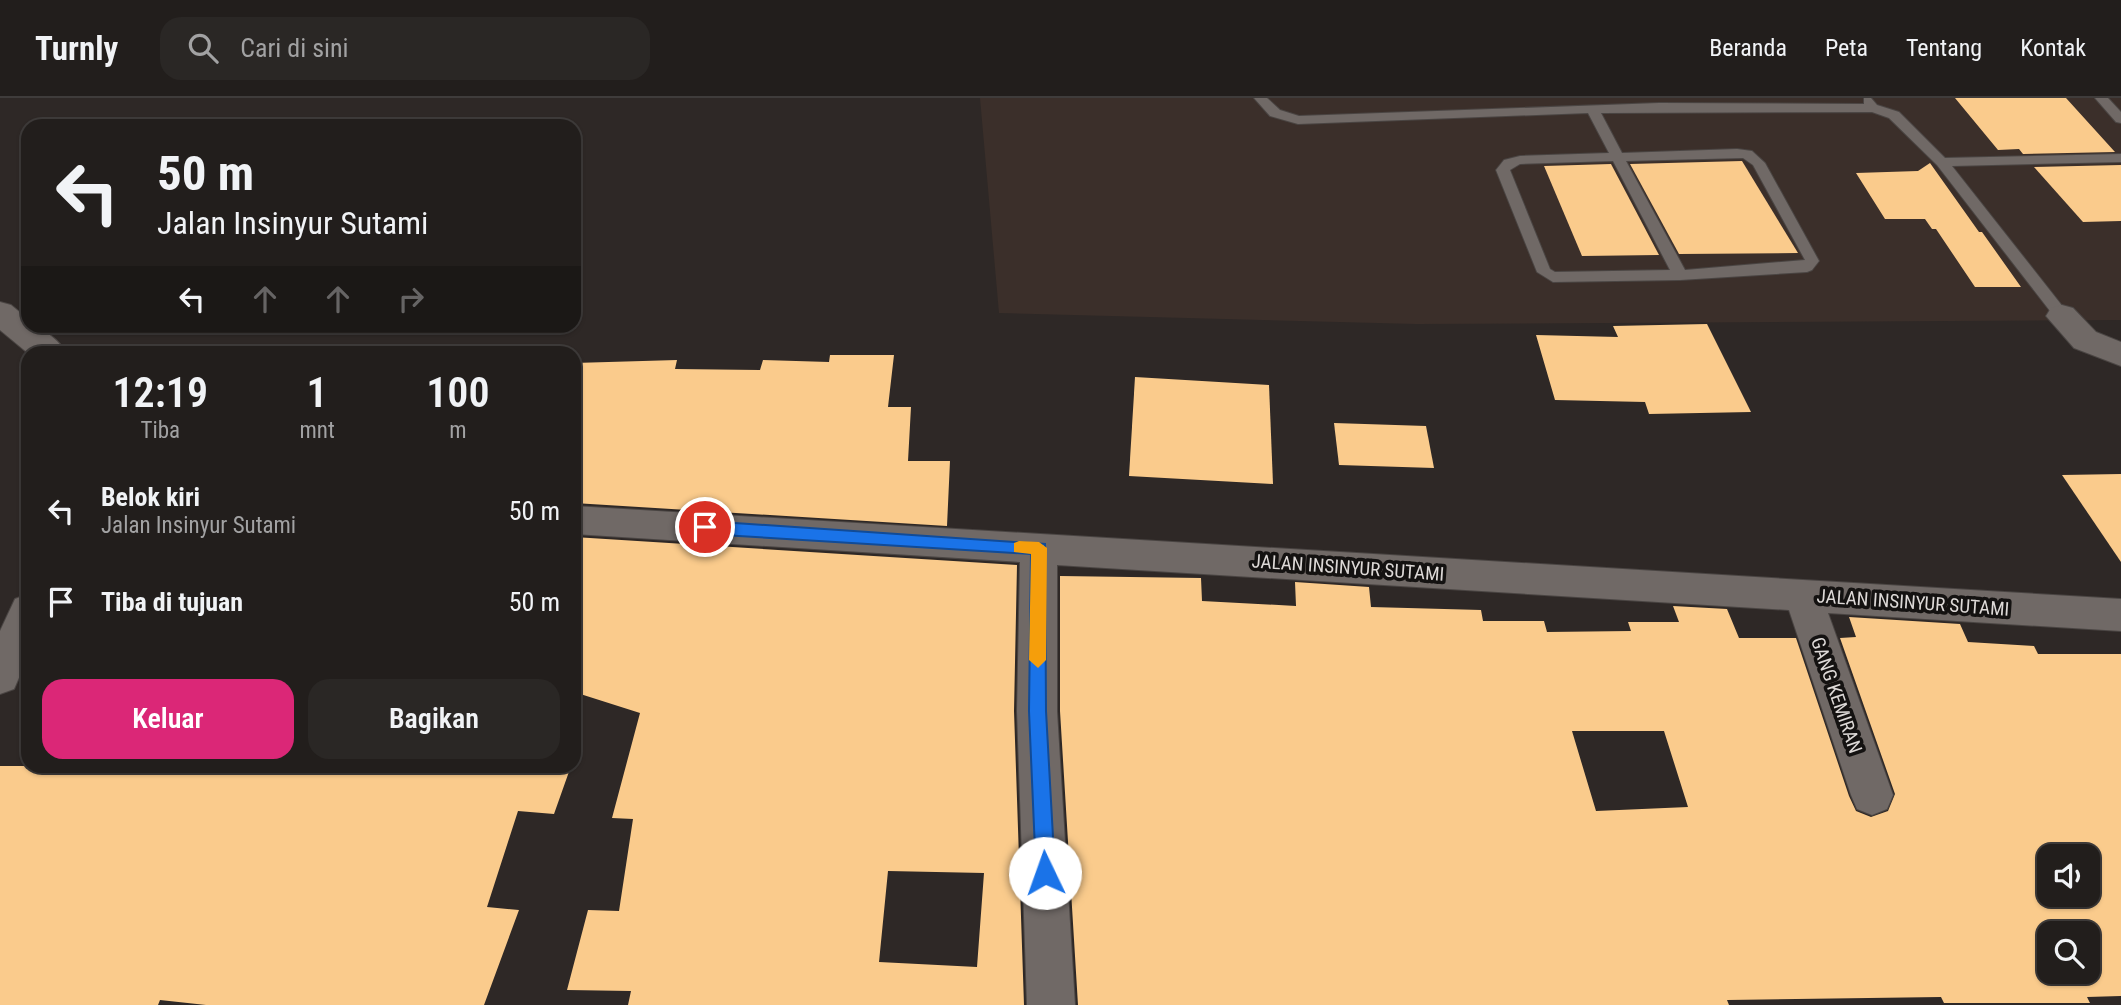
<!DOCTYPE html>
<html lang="id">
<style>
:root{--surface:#221e1c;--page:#2a2725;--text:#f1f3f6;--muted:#a2a2a3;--line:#3f3c3b;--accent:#db2777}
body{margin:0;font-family:"Roboto Condensed",sans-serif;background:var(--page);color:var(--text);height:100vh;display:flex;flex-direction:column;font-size:26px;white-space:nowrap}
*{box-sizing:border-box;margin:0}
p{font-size:23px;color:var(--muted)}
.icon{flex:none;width:38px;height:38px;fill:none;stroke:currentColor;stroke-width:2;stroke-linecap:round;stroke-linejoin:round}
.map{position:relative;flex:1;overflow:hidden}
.drawer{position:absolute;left:21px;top:248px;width:560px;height:427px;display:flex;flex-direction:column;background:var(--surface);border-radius:21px;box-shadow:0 2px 5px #0004,0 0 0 2px var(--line)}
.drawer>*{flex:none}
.banner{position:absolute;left:21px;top:21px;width:560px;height:214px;border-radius:21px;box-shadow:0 2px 5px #0004,0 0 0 2px var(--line);background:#221e1c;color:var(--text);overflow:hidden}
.buttons{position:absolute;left:2037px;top:746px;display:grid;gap:14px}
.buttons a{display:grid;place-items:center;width:63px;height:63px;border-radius:14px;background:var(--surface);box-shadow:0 2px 5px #0004,0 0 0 2px var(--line);font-size:35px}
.pin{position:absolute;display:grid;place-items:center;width:60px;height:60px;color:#fff;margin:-30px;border:4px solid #fff;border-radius:50%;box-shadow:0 2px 7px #0007}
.me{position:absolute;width:77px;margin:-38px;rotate:357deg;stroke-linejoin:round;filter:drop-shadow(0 0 5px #0008)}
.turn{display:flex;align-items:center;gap:24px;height:147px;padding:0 21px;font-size:32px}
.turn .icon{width:91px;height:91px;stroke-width:2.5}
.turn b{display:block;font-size:49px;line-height:60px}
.lanes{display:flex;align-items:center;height:66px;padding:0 21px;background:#0003;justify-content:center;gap:35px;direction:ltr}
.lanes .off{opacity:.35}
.eta{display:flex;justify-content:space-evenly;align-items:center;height:119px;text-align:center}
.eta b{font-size:42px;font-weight:600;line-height:49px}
.primary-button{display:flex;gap:14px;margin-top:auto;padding:14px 21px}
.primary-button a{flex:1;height:80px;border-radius:21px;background:var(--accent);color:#fff;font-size:28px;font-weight:600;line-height:80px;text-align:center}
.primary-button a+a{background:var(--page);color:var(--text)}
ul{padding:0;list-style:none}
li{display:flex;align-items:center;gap:21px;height:91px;padding:0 21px}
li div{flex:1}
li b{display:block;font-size:26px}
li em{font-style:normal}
header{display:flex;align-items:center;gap:42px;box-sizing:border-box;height:98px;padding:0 35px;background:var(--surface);border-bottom:2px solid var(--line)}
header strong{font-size:33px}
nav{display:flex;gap:38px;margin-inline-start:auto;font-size:24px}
.search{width:490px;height:63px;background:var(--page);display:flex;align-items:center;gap:18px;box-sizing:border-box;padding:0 24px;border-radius:21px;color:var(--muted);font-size:26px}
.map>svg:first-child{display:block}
</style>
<header>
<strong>Turnly</strong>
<div class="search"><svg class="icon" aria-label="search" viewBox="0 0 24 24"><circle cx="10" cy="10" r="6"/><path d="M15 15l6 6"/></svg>Cari di sini</div>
<nav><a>Beranda</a><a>Peta</a><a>Tentang</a><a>Kontak</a></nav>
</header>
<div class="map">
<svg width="2121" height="907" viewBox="0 0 2121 907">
<rect width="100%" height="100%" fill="#2e2826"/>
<!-- built -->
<polygon fill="#3b2f2a" points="980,0 2121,0 2121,222 1416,226 999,215"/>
<!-- building -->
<g fill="#facb8c" fill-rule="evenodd">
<polygon points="1955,0 2066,0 2115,54 2023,56 2019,51 1998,52"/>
<polygon points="1742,63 1798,155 1679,156 1630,66"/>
<polygon points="1930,65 1979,134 1982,134 2021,189 1975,189 1936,131 1932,131 1925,121 1885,121 1856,75 1918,73"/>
<polygon points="1611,66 1659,157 1582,158 1544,68"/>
<polygon points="2121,67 2121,123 2083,124 2034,69"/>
<polygon points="1707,226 1751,314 1649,316 1645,304 1555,302 1536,237 1618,239 1613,228"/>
<polygon points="830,257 894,257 888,309 911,309 908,363 950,363 947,428 574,405 574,265 677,262 675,271 760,272 763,262 829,264"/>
<polygon points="1135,279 1269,287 1273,386 1129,378"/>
<polygon points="1334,325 1426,328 1434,370 1339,367"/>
<polygon points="2121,376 2121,464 2062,377"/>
<path d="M 574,439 L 1017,467 L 1014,613 L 1024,907 L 628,907 L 631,893 L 567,892 L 588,812 L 619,813 L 633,721 L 612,720 L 640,615 L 574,594 ZM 888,773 L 984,775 L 977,869 L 879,864 Z"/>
<path d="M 1060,478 L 1201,480 L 1202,503 L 1296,508 L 1295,484 L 1369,489 L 1371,509 L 1481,512 L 1483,523 L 1544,523 L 1547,534 L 1631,533 L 1628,524 L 1679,524 L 1673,508 L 1727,511 L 1739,540 L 1796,540 L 1849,698 L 1856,713 L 1871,719 L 1888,713 L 1895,696 L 1840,540 L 1856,539 L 1849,519 L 1960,526 L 1968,544 L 2034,548 L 2038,556 L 2121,556 L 2121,898 L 2087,899 L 2090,905 L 1944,905 L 1941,899 L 1727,902 L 1729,907 L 1078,907 L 1060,613 ZM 1572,633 L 1664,633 L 1688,709 L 1596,713 ZM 2049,758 L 2088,758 L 2088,796 L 2049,796 ZM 2049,835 L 2088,835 L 2088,873 L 2049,873 Z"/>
<polygon points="0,668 571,668 554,716 518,713 487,809 519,812 484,907 206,907 160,902 158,907 0,907"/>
</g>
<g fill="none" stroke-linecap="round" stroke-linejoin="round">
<!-- lane casing -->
<g stroke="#4a4543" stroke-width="2">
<g id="lane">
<path d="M 1254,0 L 1267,0 L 1280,12 L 1299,18 L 1659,5 L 1864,6 L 1864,0 L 1871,0 L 1877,7 L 1899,14 L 1945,60 L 2121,56 L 2121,64 L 1952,68 L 2067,214 L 2069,218 L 2067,222 L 2057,222 L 1937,67 L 1889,20 L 1872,14 L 1601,15 L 1622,55 L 1737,51 L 1752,53 L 1765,65 L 1819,163 L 1812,172 L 1807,174 L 1680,182 L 1553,184 L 1537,174 L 1496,72 L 1504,62 L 1520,58 L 1609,55 L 1588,15 L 1298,26 L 1270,18 ZM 1743,60 L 1753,67 L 1805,162 L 1685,172 L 1626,63 ZM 1613,63 L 1670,172 L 1555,174 L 1550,171 L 1510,72 L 1520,66 Z"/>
<polygon points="2095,0 2108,0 2121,14 2121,25 2116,24"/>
</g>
</g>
<!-- street casing -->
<g stroke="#4a4543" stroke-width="2">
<g id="street">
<path d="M 0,204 L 11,207 L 28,221 L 28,228 C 42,228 60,243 67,256 L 29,256 L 0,232 Z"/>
<polygon points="2062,207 2073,210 2096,234 2121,244 2121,268 2074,250 2046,218 2051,210"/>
<polygon points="574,408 2121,501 2121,533 1828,515 1893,697 1887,711 1872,717 1857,711 1851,697 1789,512 1057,467 1057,613 1075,907 1027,907 1017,613 1020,464 574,436"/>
<polygon points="28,496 28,559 14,591 0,596 0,533 15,501"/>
</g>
</g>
<!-- lane -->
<use href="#lane" fill="#706966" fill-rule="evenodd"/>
<!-- street -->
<use href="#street" fill="#706966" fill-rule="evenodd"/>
</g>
<!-- route -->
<polygon fill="#1a73e8" stroke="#114b97" stroke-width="2" points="705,423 1045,446 1046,613 1055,775 1052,781 1045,784 1038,781 1036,775 1029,613 1031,456 705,436 697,429"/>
<!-- slow -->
<polygon fill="#f59e0b" points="1019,443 1039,444 1047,450 1046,562 1038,570 1029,562 1031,456 1014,454 1014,445"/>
<g text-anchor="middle" stroke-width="7" stroke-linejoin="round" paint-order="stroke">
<!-- street labels -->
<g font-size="19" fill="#ddd9d7" stroke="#141211">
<text transform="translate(1348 469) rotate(4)" y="7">JALAN INSINYUR SUTAMI</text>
<text transform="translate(1913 504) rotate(4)" y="7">JALAN INSINYUR SUTAMI</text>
<text transform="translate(1837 597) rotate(71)" y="7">GANG KEMIRAN</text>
</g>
</g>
</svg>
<div class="buttons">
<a><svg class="icon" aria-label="sound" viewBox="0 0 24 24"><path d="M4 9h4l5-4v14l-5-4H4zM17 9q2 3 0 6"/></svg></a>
<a><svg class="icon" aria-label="search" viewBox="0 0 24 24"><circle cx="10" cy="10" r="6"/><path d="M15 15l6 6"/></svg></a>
</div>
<div class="pin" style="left:705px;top:429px;background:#d93025"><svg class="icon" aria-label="arrive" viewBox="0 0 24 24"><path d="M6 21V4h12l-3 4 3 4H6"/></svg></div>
<svg class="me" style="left:1045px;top:775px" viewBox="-20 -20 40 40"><circle r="19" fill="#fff"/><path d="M0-13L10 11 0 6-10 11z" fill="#1a73e8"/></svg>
<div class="banner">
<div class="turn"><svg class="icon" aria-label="left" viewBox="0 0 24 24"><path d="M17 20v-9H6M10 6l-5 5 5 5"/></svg><div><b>50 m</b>Jalan Insinyur Sutami</div></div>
<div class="lanes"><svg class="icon" aria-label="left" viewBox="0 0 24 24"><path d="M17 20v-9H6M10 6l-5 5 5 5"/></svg><svg class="icon off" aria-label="ahead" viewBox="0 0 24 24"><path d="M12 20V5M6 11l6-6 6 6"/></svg><svg class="icon off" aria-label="ahead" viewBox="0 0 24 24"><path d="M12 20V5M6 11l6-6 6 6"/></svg><svg class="icon off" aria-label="right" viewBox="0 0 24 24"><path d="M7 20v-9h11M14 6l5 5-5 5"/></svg></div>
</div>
<section class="drawer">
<div class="eta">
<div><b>12:19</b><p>Tiba</p></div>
<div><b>1</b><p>mnt</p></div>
<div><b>100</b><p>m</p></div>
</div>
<ul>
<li><svg class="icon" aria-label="left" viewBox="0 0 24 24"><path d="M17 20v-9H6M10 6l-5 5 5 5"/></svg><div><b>Belok kiri</b><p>Jalan Insinyur Sutami</p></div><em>50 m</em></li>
<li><svg class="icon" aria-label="arrive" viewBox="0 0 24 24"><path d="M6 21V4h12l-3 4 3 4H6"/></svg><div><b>Tiba di tujuan</b></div><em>50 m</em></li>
</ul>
<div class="primary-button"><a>Keluar</a><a>Bagikan</a></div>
</section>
</div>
